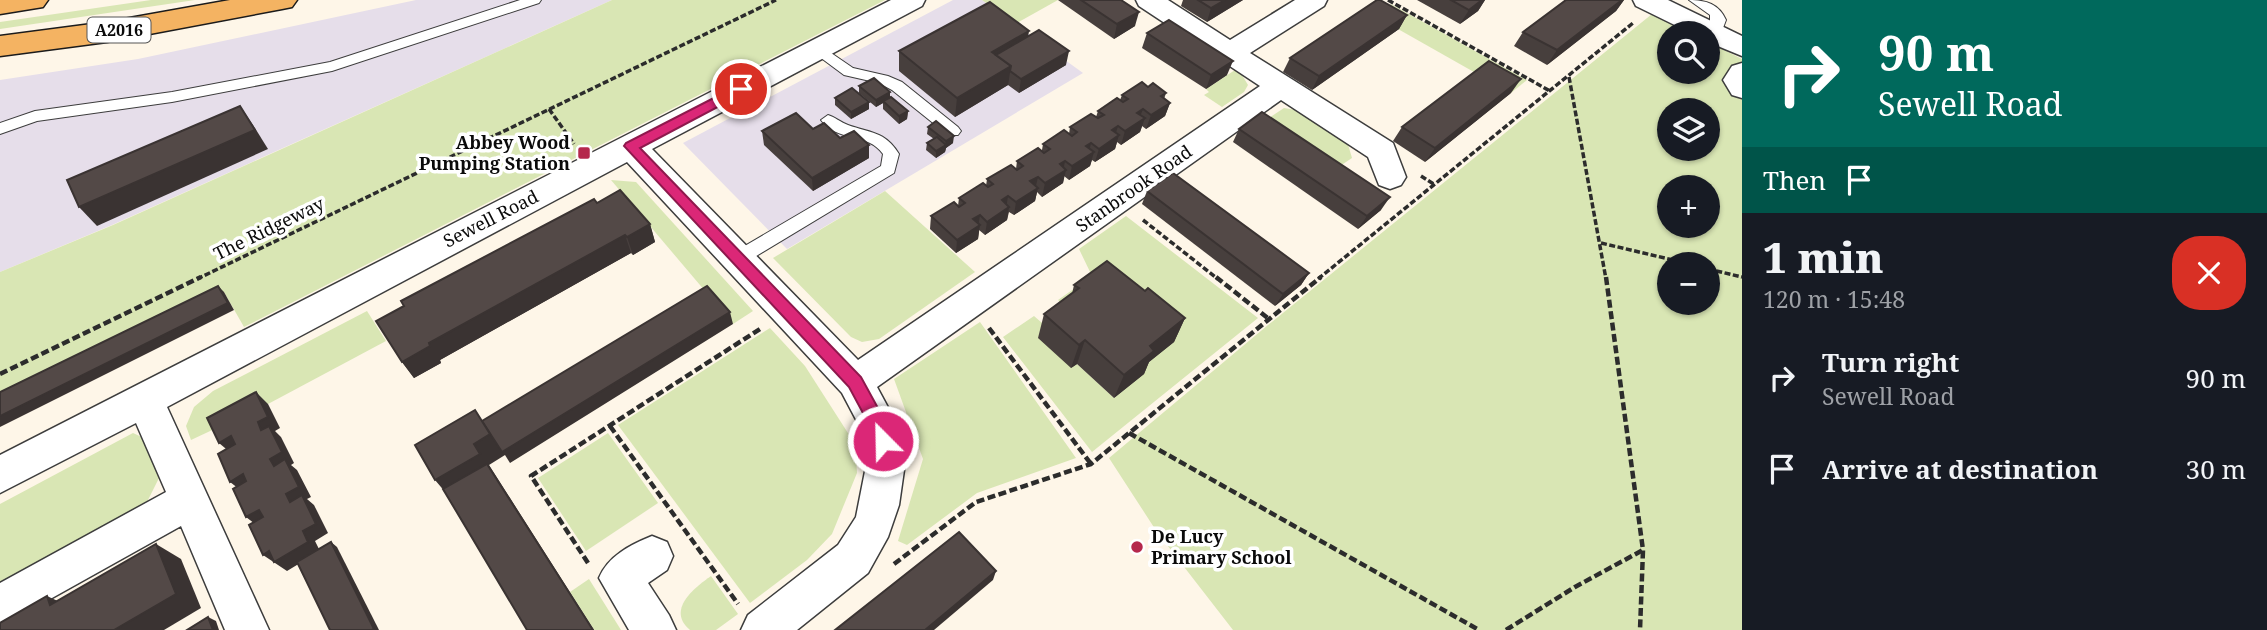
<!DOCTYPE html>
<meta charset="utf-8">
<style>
:root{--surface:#171b24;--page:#242831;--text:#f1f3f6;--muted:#9ea1a6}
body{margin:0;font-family:"Noto Serif",serif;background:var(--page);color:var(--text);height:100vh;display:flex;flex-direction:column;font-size:26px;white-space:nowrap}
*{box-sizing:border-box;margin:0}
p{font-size:23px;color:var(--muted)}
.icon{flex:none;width:38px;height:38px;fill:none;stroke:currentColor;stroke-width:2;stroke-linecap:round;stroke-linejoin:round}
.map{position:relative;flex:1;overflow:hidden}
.drawer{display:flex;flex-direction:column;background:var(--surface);width:525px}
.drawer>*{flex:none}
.banner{background:#00695c;color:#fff;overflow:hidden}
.tools{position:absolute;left:1657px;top:21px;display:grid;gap:14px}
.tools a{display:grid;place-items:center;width:63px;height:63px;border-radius:50%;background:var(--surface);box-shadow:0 2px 5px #0004;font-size:35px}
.pin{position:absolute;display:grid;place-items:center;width:60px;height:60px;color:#fff;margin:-30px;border:4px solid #fff;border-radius:50%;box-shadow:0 2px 7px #0007}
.me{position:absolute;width:77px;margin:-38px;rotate:337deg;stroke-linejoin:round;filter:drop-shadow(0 0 5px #0008)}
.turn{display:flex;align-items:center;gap:24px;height:147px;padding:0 21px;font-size:32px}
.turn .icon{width:91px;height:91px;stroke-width:2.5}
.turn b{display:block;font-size:49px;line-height:60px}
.then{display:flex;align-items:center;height:66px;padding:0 21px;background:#0003;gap:14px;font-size:26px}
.round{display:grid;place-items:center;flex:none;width:74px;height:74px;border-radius:28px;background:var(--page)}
.overview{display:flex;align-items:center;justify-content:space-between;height:119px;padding:0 21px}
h1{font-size:42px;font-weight:800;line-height:52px}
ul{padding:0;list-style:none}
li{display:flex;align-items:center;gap:21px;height:91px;padding:0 21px}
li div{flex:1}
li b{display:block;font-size:26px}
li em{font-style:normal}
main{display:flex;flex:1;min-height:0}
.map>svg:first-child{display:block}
</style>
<main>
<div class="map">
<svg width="1742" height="630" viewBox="0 0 1742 630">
<rect width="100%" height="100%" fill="#fef6e8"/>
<!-- industrial -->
<g fill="#e6deea">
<polygon points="416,0 612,0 112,225 0,272 0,80 138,59"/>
<polygon points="953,0 982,0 1083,73 787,249 683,143"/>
</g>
<!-- green -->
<g fill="#d9e6b4" fill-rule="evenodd">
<polygon points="151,0 195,0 0,29 0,22"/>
<polygon points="612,0 885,0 244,327 224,292 0,403 0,272 113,225"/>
<polygon points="982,0 1058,0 1015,24"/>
<polygon points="1391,4 1527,80 1511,93 1375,16"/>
<path d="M 1652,14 L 1690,33 L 1670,33 L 1670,72 L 1708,72 L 1708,42 L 1742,59 L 1742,630 L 1233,630 L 1157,532 L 1109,458 L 1268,325 ZM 1670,110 L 1708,110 L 1708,149 L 1670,149 ZM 1670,187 L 1708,187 L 1708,226 L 1670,226 ZM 1670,264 L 1708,264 L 1708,303 L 1670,303 Z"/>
<polygon points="1235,70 1242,75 1248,85 1244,92 1222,107 1204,95 1209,92 1206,89"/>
<polygon points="1284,108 1302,111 1347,141 1352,158 1340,166 1269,118"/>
<polygon points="611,180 636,182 753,311 733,324"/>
<polygon points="885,191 975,272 879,339 862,342 851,337 773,258"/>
<polygon points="1126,216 1258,318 1092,452 1003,337 1034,316 1049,329 1077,364 1114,398 1143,374 1139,370 1173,342 1067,309 1058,300 1092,276 1079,249"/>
<polygon points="367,311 386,341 268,404 191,440 186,426 194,407 213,391"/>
<polygon points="980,322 1076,458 977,493 907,545 898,541 923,459 894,379"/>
<polygon points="770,328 805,366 855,444 857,473 832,534 807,560 750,603 618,425"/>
<polygon points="133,433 144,438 159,478 144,508 0,588 0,504"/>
<polygon points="608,433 658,503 586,551 538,478"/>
<path d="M 711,576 L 738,614 L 716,630 L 690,630 C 666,610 694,588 711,576 Z"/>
<polygon points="589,579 621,630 594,630 570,592"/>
</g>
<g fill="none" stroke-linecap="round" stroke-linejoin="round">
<!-- service casing -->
<g stroke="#3d3d3d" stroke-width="2">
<g id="service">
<polygon points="520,0 541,0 539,3 332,71 172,102 37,121 0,134 0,123 35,111 172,92 330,62"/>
<path d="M 1689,0 C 1706,0 1719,4 1726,20 L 1720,36 L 1710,36 L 1710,15 Z"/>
<polygon points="818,44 853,68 888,76 902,82 958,127 961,131 958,135 948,135 892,90 879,83 844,75 813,52 813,46"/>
<path d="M 828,115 C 835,117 840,122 848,125 C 870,133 885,131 899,154 L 894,173 L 743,264 L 731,264 L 729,259 L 731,254 L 881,166 L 883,154 C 868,132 836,142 821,120 Z"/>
</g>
</g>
<!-- minor casing -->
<g stroke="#3d3d3d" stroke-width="3">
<g id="minor">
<polygon points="891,0 925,0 922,6 652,149 858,360 1260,86 1139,6 1136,0 1168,0 1230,40 1295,0 1327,0 1324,6 1250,53 1393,143 1406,177 1401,185 1390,189 1379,185 1368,157 1281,100 877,387 898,426 906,456 899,505 888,537 868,573 797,630 741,630 748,615 838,545 856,517 868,456 861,429 842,393 627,162 167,407 269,630 225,630 181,526 0,627 0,583 166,492 136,423 0,493 0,455"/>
<polygon points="1633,0 1668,0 1742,36 1742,56 1708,42 1708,33 1691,33 1636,6"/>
<polygon points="1742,63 1742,98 1732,95 1723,80 1732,66"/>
<path d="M 652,536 L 667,542 L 673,556 L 667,570 L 648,583 L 669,615 L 676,630 L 629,630 L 599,578 C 608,556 630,545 652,536 Z"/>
</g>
</g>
<!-- primary casing -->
<g stroke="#1b1b1b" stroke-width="3">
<g id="primary">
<polygon points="0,0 48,0 43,7 0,14"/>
<polygon points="230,0 297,0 292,7 282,9 107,42 0,56 0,36 107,22"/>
</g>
</g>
<!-- path-far1 -->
<g stroke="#2c2c2c" stroke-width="3.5" stroke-dasharray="6 2.5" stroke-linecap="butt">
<polyline points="1388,0 1550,91"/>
<polyline points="1569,77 1606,279"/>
<polyline points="549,109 574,144"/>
<polyline points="1421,176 1435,185"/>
<polyline points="1143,220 1218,279"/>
<polyline points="1601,243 1690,264"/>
<polyline points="1708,269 1742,277"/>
<polyline points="197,279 776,0"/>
<polyline points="1318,279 1633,23"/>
</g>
<!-- path -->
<g stroke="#2c2c2c" stroke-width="4.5" stroke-dasharray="8 3.5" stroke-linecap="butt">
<polyline points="1216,277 1269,319"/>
<polyline points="1606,277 1643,550 1640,630"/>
<polyline points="989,328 1091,464"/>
<polyline points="0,374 201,277"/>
<polyline points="610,426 738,604"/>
<polyline points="1129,433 1479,630"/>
<polyline points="588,563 531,476 760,329"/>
<polyline points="894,564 976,502 1091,464 1321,277"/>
<polyline points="1506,630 1575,587 1643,550"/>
</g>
<!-- service -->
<use href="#service" fill="#fff" fill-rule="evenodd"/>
<!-- minor -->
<use href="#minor" fill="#fff" fill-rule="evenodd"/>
<!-- primary -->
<use href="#primary" fill="#f4b362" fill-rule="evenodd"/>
</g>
<!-- wall -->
<g fill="#473f3d">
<polygon points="1058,0 1121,0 1135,26 1114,39"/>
<polygon points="1183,0 1243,0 1207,22 1181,6"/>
<polygon points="1417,0 1485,0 1478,11 1460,24"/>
<polygon points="1566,0 1624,0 1616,11 1547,65 1514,46 1523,32"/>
<polygon points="1407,15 1399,29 1312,90 1283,72 1290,58"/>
<polygon points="1147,33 1227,75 1206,89 1142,48"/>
<polygon points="1028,36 1066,65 1019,93 1008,85 955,117 899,71 899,51"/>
<polygon points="859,86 890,92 890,97 908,111 907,119 899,124 883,109 883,103 876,107 859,93"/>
<polygon points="1148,87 1166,93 1164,99 1170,103 1165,116 1146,129 1142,126 1140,132 1121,145 1117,142 1115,149 1095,162 1092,160 1090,166 1069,180 1064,176 1063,183 1042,197 1037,192 1035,201 1014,215 1009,212 1007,220 985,235 979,230 978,239 956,253 930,229 931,216 958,206 959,198 986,186 987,179 1016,169 1017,161 1042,150 1043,144 1069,134 1070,127 1096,117 1098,111 1120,100 1122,95"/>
<polygon points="1511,93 1425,162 1393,141 1402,127"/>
<polygon points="835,98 869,102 869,109 851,119 835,105"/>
<polygon points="928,127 953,143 946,148 945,152 936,158 926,150 927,143 934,139 927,134"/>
<polygon points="813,129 840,138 869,158 813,191 764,145 762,131"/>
<polygon points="1239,129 1381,210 1358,229 1233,142"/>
<polygon points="1147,191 1309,273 1301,285 1275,306 1142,204"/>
<polygon points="597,203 650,224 655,242 633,255 631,253 440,360 441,363 414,378 402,362"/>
<polygon points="1074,285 1145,291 1185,318 1174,342 1149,362 1144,374 1114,398 1077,364 1071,368 1038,338 1044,314 1072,294"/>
</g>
<!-- shaded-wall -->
<g fill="#3a3332">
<polygon points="1225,0 1243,0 1207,22 1211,8"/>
<polygon points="1482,0 1485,0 1478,11 1460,24 1469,10"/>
<polygon points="1622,0 1624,0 1616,11 1547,65 1557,50"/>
<polygon points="1139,12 1135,26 1114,39 1117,24"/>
<polygon points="1407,15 1399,29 1312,90 1319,76"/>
<polygon points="1029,31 1026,50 1001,64 992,52"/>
<polygon points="1069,51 1066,65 1019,93 1021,79"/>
<polygon points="1233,61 1227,75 1206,89 1211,75"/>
<polygon points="1011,66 1008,85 955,117 957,98"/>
<polygon points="1521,79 1511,93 1425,162 1435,148"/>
<polygon points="890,92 890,99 883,101 883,103 876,107 876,100"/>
<polygon points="869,102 869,109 851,119 851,112"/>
<polygon points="1170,103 1165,116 1146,129 1151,115"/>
<polygon points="240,106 253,125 268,149 97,226 79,207"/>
<polygon points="1143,109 1138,122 1145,118 1140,132 1121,145 1125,131 1137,113"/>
<polygon points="908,111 907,119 899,124 899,116"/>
<polygon points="1118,126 1114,139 1119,135 1115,149 1095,162 1099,149 1112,130"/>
<polygon points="954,136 953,143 946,148 945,152 936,158 936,151 945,145 946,141"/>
<polygon points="1091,143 1088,157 1094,152 1090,166 1069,180 1072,166 1086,146"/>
<polygon points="869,145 869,158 813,191 812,178"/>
<polygon points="1065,161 1063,172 1066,170 1063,183 1042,197 1045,183 1060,164"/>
<polygon points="1038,177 1035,190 1038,188 1035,201 1014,215 1016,202 1030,181"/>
<polygon points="1008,196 1006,209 1009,207 1007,220 985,235 987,222 1002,200"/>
<polygon points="1390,197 1381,210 1358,229 1367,216"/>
<polygon points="980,215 978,227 980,225 978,239 956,253 957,240 973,219"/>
<polygon points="650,224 655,242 633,255 627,237"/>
<polygon points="625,235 631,253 440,360 441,363 414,378 402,362 429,343"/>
<polygon points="1309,273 1301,285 1275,306 1283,294"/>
<polygon points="218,286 224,292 234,310 0,427 0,416"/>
<polygon points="730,312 733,324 510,463 505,455 489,465 594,630 593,630 452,500 435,480 474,444 490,432"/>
<polygon points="1185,318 1174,342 1149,362 1144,374 1114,398 1124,375 1150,346"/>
<polygon points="1085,340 1077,364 1071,368 1079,345"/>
<polygon points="256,392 268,404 280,428 275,431 281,437 294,463 291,465 297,470 311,497 307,499 314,505 328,533 315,541 320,551 287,571 263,555 290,502 270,459 258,422"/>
<polygon points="231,436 244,447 232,454 219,443"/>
<polygon points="243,474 256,485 243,492 230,482"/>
<polygon points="259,510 272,520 259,527 246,517"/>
<polygon points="331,542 337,547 379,630 372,630"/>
<polygon points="156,544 181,559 201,608 164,630 114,630"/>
<polygon points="996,571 993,580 934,630 925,630"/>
<polygon points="47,596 77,610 50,605"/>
<polygon points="208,617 216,621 219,630 213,630"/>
</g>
<!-- building -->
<g fill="#534947" stroke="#3a3332" stroke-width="2">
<polygon points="1081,0 1121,0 1139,12 1117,24"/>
<polygon points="1198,0 1225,0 1211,8"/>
<polygon points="1377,0 1380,0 1407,15 1319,76 1290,58"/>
<polygon points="1451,0 1482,0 1469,10"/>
<polygon points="1566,0 1622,0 1557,50 1523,32"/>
<polygon points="990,2 1029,31 992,52 1011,66 957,98 899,51"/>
<polygon points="1169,20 1233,61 1211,75 1147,33"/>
<polygon points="1039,30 1069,51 1021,79 1010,71 1011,66 996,55"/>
<polygon points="1489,61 1521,79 1435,148 1402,127"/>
<polygon points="874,78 890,92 876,100 859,86"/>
<polygon points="1142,82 1148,87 1153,83 1166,93 1161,96 1170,103 1151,115 1143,109 1137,113 1145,118 1125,131 1118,126 1112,130 1119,135 1099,149 1091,143 1086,146 1094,152 1072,166 1065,161 1060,164 1066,170 1045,183 1038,177 1030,181 1038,188 1016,202 1008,196 1002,200 1009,207 987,222 980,215 973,219 980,225 957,240 931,216 954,202 959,207 965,203 959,198 983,183 988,187 993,184 987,179 1011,165 1017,170 1023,166 1017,161 1038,148 1044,153 1050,149 1043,144 1064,130 1072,136 1077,132 1070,127 1091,114 1098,118 1104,115 1098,111 1117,98 1123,102 1128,99 1122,95"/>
<polygon points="852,88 869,102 851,112 835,98"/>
<polygon points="891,97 908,111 899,116 883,101"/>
<polygon points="240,106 255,130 79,207 67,180"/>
<polygon points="1262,112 1390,197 1367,216 1239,129"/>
<polygon points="796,113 813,129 824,123 840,138 854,131 869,145 812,178 762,131"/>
<polygon points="936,121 954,136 946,141 928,127"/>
<polygon points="937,137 946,145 936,151 927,143"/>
<polygon points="1173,173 1309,273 1283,294 1147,191"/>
<polygon points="620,190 650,224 627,237 625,235 429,343 430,346 402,362 376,321 404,306 401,301 594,199 597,203"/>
<polygon points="1107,261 1145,291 1148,288 1185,318 1150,346 1154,351 1124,375 1085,340 1079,345 1044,314 1079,288 1074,285"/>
<polygon points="218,286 228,303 0,416 0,392"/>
<polygon points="707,286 730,312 502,452 482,421"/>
<polygon points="256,392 268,417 258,422 261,430 269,426 282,452 270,459 274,466 285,459 299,487 286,494 290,502 302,495 316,524 303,531 308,542 274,562 269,551 263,555 249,525 263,517 259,510 246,517 233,489 246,481 243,474 230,482 218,454 235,444 231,436 219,443 207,418"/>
<polygon points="475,410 490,434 474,444 480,454 435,480 415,445"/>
<polygon points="487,464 593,630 527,630 443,489"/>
<polygon points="959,532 996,571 925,630 835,630"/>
<polygon points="331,542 374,629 372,630 330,630 297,562"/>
<polygon points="156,544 176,594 114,630 0,630 0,623 47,596 50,605"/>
<polygon points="208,617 213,630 187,630"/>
</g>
<!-- route -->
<polygon fill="#db2777" stroke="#8e194d" stroke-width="2" points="741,84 748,89 746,92 640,148 861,377 885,421 892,441 890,447 883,449 877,447 871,428 849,387 624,146 626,143"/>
<!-- markers -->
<g fill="#b5284c" stroke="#fff" stroke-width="2.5">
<rect x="577" y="146" width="14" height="14" rx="3.5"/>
<circle cx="1137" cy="547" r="7"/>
</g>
<g text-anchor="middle" stroke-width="7" stroke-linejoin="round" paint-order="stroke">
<!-- shield labels -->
<rect fill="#fff" stroke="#545454" stroke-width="2" x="87.5" y="17.5" width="63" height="25" rx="5"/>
<g font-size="16" font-weight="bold" fill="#0a0a0a">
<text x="119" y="36">A2016</text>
</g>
<!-- poi labels -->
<g font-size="18" font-weight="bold" fill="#0a0a0a" stroke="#fff" text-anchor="end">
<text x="570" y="149">Abbey Wood<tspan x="570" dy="21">Pumping Station</tspan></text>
<text x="1151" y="543" text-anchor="start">De Lucy<tspan x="1151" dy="21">Primary School</tspan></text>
</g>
<!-- street labels -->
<g font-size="18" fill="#0a0a0a" stroke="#fff">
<text transform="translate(1134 189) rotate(-35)" y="6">Stanbrook Road</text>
<text transform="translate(491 219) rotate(-27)" y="6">Sewell Road</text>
<text transform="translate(269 229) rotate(-26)" y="6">The Ridgeway</text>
</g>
</g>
</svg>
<div class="tools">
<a><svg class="icon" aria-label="search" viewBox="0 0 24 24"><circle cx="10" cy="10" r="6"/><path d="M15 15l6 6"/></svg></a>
<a><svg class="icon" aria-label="layers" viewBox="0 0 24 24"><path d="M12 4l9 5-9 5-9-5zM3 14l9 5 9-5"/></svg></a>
<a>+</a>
<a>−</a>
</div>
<div class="pin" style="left:741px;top:89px;background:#d93025"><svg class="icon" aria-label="arrive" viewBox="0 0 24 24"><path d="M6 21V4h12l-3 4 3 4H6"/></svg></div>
<svg class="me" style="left:883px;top:441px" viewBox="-20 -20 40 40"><circle r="17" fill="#db2777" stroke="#fff" stroke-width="3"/><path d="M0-11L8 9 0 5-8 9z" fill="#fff"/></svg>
</div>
<section class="drawer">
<div class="banner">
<div class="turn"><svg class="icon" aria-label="right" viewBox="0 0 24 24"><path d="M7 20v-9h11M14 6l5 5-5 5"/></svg><div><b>90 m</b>Sewell Road</div></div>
<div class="then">Then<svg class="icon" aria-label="arrive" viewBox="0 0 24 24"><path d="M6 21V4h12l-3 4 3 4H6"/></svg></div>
</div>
<div class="overview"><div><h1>1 min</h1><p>120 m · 15:48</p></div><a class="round" style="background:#d93025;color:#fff"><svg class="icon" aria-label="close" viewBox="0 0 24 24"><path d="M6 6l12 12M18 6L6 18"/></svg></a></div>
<ul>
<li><svg class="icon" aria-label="right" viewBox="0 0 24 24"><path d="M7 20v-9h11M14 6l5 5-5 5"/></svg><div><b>Turn right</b><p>Sewell Road</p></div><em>90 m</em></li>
<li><svg class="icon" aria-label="arrive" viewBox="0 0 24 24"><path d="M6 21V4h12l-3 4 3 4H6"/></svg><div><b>Arrive at destination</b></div><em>30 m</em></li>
</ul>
</section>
</main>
